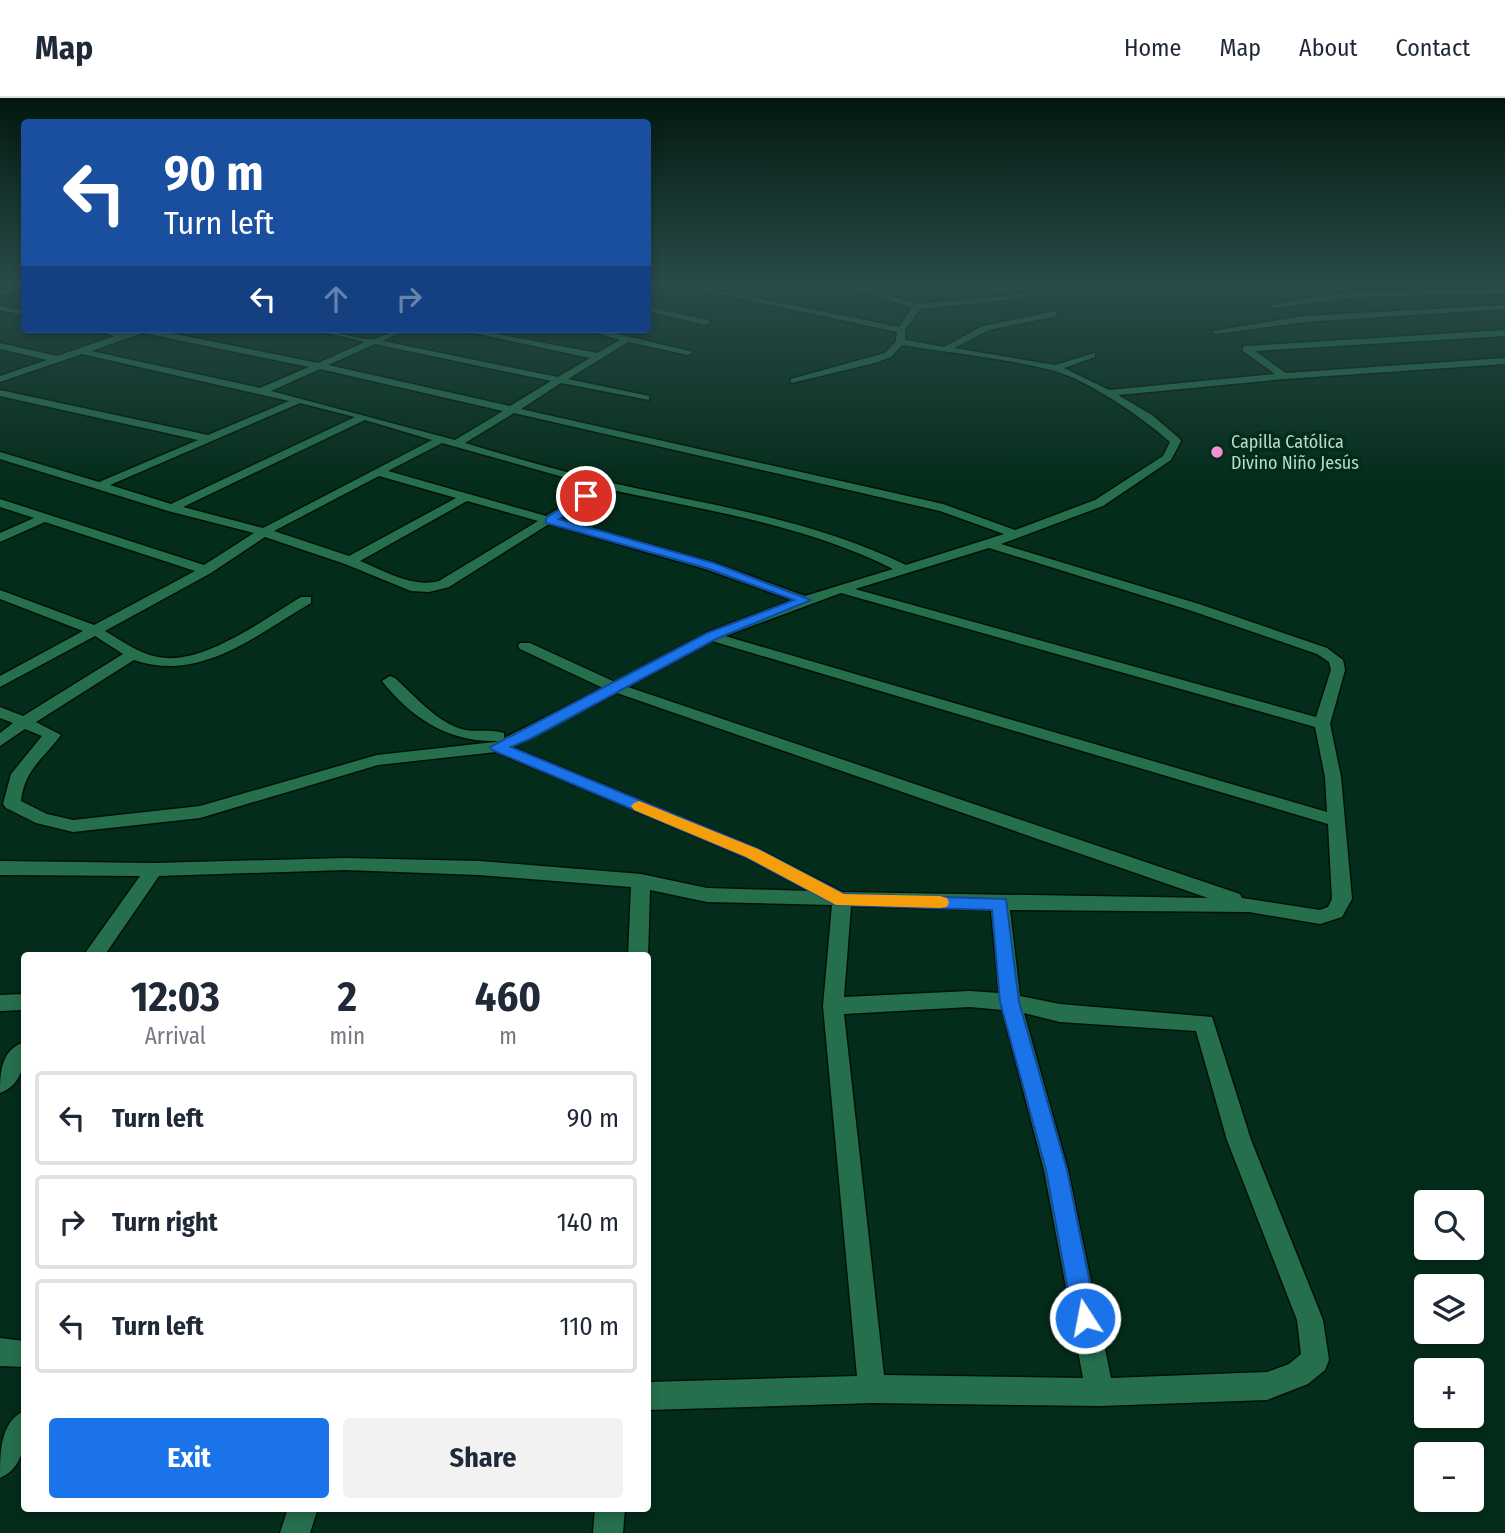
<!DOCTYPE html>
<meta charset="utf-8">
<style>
:root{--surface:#fff;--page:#f2f2f3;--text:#1f2937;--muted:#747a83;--line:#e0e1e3;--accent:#1a73e8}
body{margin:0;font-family:"Fira Sans Condensed",sans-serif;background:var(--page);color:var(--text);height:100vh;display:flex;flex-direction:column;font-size:26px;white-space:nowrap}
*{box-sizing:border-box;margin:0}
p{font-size:23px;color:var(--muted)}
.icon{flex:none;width:38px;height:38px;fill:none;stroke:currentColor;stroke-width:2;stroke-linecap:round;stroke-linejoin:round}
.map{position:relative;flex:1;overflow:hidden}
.sheet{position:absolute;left:21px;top:854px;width:630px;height:560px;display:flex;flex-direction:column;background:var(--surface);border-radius:7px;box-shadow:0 4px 10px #0003}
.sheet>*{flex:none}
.top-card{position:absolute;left:21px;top:21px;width:630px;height:214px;border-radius:7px;box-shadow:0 4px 10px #0003;background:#1a4fa0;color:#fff;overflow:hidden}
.tools{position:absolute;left:1414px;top:1092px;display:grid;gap:14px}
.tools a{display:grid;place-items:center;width:70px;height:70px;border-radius:7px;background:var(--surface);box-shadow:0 4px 10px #0003;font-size:35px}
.pin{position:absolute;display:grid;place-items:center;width:60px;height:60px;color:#fff;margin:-30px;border:4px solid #fff;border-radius:50%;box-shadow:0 2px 7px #0007}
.me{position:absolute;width:77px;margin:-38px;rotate:349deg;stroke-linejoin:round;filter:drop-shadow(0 0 5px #0008)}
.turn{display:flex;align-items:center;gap:24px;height:147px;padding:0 28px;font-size:32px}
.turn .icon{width:91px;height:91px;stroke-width:2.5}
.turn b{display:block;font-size:49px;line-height:60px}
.lanes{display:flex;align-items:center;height:66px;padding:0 28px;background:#0003;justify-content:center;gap:35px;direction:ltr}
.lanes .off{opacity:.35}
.eta{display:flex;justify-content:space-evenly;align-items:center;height:119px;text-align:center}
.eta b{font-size:42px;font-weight:700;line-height:49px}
.button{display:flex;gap:14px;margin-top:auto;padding:14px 28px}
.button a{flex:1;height:80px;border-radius:7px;background:var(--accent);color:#fff;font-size:28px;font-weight:700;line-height:80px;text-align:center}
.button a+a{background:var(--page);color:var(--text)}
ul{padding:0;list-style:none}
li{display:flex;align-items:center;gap:21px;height:94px;margin:0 14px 10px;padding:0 14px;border:4px solid var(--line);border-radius:7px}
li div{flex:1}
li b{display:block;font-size:26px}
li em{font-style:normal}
header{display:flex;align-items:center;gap:42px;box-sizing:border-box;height:98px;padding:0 35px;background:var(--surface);border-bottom:2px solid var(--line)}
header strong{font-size:33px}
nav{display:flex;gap:38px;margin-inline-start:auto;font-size:24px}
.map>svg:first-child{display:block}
</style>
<header>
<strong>Map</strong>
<nav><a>Home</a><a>Map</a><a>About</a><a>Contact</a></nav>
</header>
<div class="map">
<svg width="1505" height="1435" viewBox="0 0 1505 1435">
<rect width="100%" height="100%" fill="#042c1a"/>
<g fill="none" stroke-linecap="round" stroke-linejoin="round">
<!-- street casing -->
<g stroke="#001208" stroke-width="3">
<g id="street">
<polygon points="24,187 24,190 0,197 0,192"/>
<path d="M 679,187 L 692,187 L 899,229 L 912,210 L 844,187 L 855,187 L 917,206 L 1007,198 L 1078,187 L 1007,202 L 920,211 L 905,232 L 905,242 L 944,249 L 983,228 L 1055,213 L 1058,218 L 989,232 L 954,250 L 1055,267 L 1095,255 L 1095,259 L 1064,270 L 1109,292 L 1275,276 L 1243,253 L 1243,249 L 1246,248 L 1505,232 L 1505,238 L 1255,253 L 1286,275 L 1505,260 L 1505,266 L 1284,281 L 1118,297 L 1152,317 L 1180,341 L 1181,343 L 1171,362 L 1103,408 L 1001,446 L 1199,506 L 1327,550 L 1343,562 L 1345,572 L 1330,626 L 1341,679 L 1352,801 L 1342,819 L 1320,826 L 1249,814 L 1010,812 L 1020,898 L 1060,906 L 1212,919 L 1251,1042 L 1323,1222 L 1329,1262 L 1325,1272 L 1308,1286 L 1267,1302 L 1100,1308 L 872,1305 L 648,1312 L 648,1284 L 857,1278 L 823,908 L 832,807 L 707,804 L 650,792 L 648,859 L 628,858 L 631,789 L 479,777 L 345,772 L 159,778 L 104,858 L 83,858 L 140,778 L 0,777 L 0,763 L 154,765 L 345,760 L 479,763 L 641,776 L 707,790 L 809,793 L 746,759 L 496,654 L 378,667 L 200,720 L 73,734 L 36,725 L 6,710 L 3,706 L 11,676 L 42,638 L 25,631 L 0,648 L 0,635 L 13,625 L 0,620 L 0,609 L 23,618 L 123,556 L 95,538 L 0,589 L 0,578 L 83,533 L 0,501 L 0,492 L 94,527 L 195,473 L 45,424 L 0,444 L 0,435 L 34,420 L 0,409 L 0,401 L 204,467 L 254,435 L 168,413 L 0,361 L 0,354 L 99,384 L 198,342 L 0,298 L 0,292 L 208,337 L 289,303 L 82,256 L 0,284 L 0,278 L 47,262 L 0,251 L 0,245 L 57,258 L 115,238 L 90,231 L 124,235 L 137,231 L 151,231 L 318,265 L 365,244 L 310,231 C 328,231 360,242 373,241 C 385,239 393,231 406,231 L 383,243 L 558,279 L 590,260 L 455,231 L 472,231 L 597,255 L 620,242 L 583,231 L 597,231 L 693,254 L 688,257 L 628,244 L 568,281 L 649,298 L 649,302 L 561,285 L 521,311 L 943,406 L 1015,432 L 1095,402 L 1163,358 L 1170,344 C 1142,319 1087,281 1051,272 C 1003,260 951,255 902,247 L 891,259 L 875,265 L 791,285 L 791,281 L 885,255 L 896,243 L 897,234 ZM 143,235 L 309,269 L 260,290 L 91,253 ZM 375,246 L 551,283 L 510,308 L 328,267 ZM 320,271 L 503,313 L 455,342 L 271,293 ZM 300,305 L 355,319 L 171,406 L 110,387 ZM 514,315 L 940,413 L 1004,436 L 906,467 C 820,425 728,410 635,390 C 578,378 522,362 465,345 ZM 365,322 L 432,342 L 263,430 L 183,409 ZM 442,345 L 595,388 L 546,418 L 388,373 ZM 379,378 L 456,400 L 349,458 L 274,433 ZM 607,391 C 704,412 803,426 893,471 L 805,498 L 715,465 L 558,421 ZM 467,403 L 538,423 L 439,483 C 412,490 385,473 360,463 ZM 549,426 L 705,471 L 792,502 L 706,535 L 615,584 L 530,545 L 520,545 L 518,548 L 520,551 L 603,590 L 504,640 L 504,635 C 491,631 478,634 465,632 C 437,625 416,599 395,580 L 390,578 L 382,583 C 412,621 450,645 499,643 L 495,644 L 377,657 L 200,708 L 73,722 L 47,716 L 21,703 C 24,672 44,660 61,637 L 36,624 L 134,562 C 200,585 256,537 311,505 L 311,499 L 301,499 C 264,521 203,568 158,559 C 138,555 122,543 105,533 L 211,475 L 265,439 L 345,466 L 411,493 L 429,494 L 449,489 ZM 989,450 L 1189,512 L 1317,556 L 1329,564 L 1331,572 L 1316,619 L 855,491 ZM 841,495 L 1315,629 L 1325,679 L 1327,714 L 725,538 ZM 712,543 L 1328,726 L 1332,801 L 1328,809 L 1320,812 L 1242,800 L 1240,796 L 628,589 ZM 617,595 L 1208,800 L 842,794 L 758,751 L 512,649 ZM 851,808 L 991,812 L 999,895 L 970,893 L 844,899 ZM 970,909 L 1002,912 L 1044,1072 L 1083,1280 L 884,1277 L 844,916 ZM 1024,915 L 1060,924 L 1196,933 L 1227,1042 L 1297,1222 L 1301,1256 L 1289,1266 L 1267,1274 L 1111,1280 L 1068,1072 Z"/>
<polygon points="969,187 983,187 1015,194 1011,196"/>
<polygon points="1505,191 1505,195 1360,199 1274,210 1270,208 1303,200 1360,194"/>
<polygon points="1505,207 1505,211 1304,224 1216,236 1212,233 1304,218"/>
<polygon points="0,208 24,213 24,217 0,212"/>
<polygon points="648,209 709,222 710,224 706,227 648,213"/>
<polygon points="24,896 24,912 0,913 0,897"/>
<path d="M 24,944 C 26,964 22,987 0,995 C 0,974 1,952 24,944 Z"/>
<polygon points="0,1240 24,1243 24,1269 0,1268"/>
<path d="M 24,1313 C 26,1337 27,1368 0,1380 C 0,1354 0,1324 24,1313 Z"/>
<polygon points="288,1410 318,1410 310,1435 280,1435"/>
<polygon points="595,1410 625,1410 623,1435 593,1435"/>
</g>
</g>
<!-- street -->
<use href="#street" fill="#256f4d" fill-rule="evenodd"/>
</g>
<!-- sky -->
<linearGradient id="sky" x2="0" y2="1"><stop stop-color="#02180e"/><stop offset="0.48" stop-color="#294b49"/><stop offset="1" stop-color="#294b49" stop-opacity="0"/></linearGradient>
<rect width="1505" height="387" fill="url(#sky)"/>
<!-- route -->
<polygon fill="#1a73e8" stroke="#114b97" stroke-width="2" points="582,396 592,398 559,421 714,465 811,502 716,541 534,639 511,649 758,751 844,796 1006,801 1019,904 1067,1072 1097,1220 1094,1228 1085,1232 1077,1228 1073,1220 1046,1072 1000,904 992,812 836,807 746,759 492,652 490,649 707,535 794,502 706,470 546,425 546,420"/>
<!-- slow -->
<polygon fill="#f59e0b" points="639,703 758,751 844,796 940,798 947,800 949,804 947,809 940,810 836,807 746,759 634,712 631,708 634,705"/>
<!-- markers -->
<circle fill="#f391d5" stroke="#042c1a" stroke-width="2.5" cx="1217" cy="354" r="7"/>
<g text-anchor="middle" stroke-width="7" stroke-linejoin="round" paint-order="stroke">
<!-- far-poi labels -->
<g font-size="18" fill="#b9dbc7" stroke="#042c1a" text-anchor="start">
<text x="1231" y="350">Capilla Católica<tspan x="1231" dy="21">Divino Niño Jesús</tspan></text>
</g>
</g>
</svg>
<div class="tools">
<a><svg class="icon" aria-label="search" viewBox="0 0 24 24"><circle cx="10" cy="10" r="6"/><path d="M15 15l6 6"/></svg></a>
<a><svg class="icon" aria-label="layers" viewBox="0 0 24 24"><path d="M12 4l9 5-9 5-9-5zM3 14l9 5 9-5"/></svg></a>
<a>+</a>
<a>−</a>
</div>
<div class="pin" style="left:586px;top:398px;background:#d93025"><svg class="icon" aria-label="arrive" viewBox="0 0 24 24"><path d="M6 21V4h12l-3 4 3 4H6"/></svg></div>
<svg class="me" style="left:1085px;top:1220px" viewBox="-20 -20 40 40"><circle r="17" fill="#1a73e8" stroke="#fff" stroke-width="3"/><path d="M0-11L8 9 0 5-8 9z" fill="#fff"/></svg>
<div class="top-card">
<div class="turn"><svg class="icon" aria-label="left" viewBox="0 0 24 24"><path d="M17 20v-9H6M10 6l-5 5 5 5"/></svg><div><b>90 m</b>Turn left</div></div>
<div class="lanes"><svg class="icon" aria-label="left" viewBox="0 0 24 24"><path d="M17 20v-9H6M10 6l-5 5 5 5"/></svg><svg class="icon off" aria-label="ahead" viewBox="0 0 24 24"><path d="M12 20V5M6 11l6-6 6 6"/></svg><svg class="icon off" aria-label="right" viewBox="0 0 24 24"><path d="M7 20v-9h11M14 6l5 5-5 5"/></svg></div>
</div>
<section class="sheet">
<div class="eta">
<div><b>12:03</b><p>Arrival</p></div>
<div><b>2</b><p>min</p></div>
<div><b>460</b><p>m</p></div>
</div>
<ul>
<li><svg class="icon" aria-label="left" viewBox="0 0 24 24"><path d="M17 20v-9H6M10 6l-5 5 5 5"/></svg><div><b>Turn left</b></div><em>90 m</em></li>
<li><svg class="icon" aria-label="right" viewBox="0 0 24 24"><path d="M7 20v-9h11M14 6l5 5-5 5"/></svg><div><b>Turn right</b></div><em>140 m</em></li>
<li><svg class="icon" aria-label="left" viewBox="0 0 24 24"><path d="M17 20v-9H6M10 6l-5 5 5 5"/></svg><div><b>Turn left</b></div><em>110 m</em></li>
</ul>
<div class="button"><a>Exit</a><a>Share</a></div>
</section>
</div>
